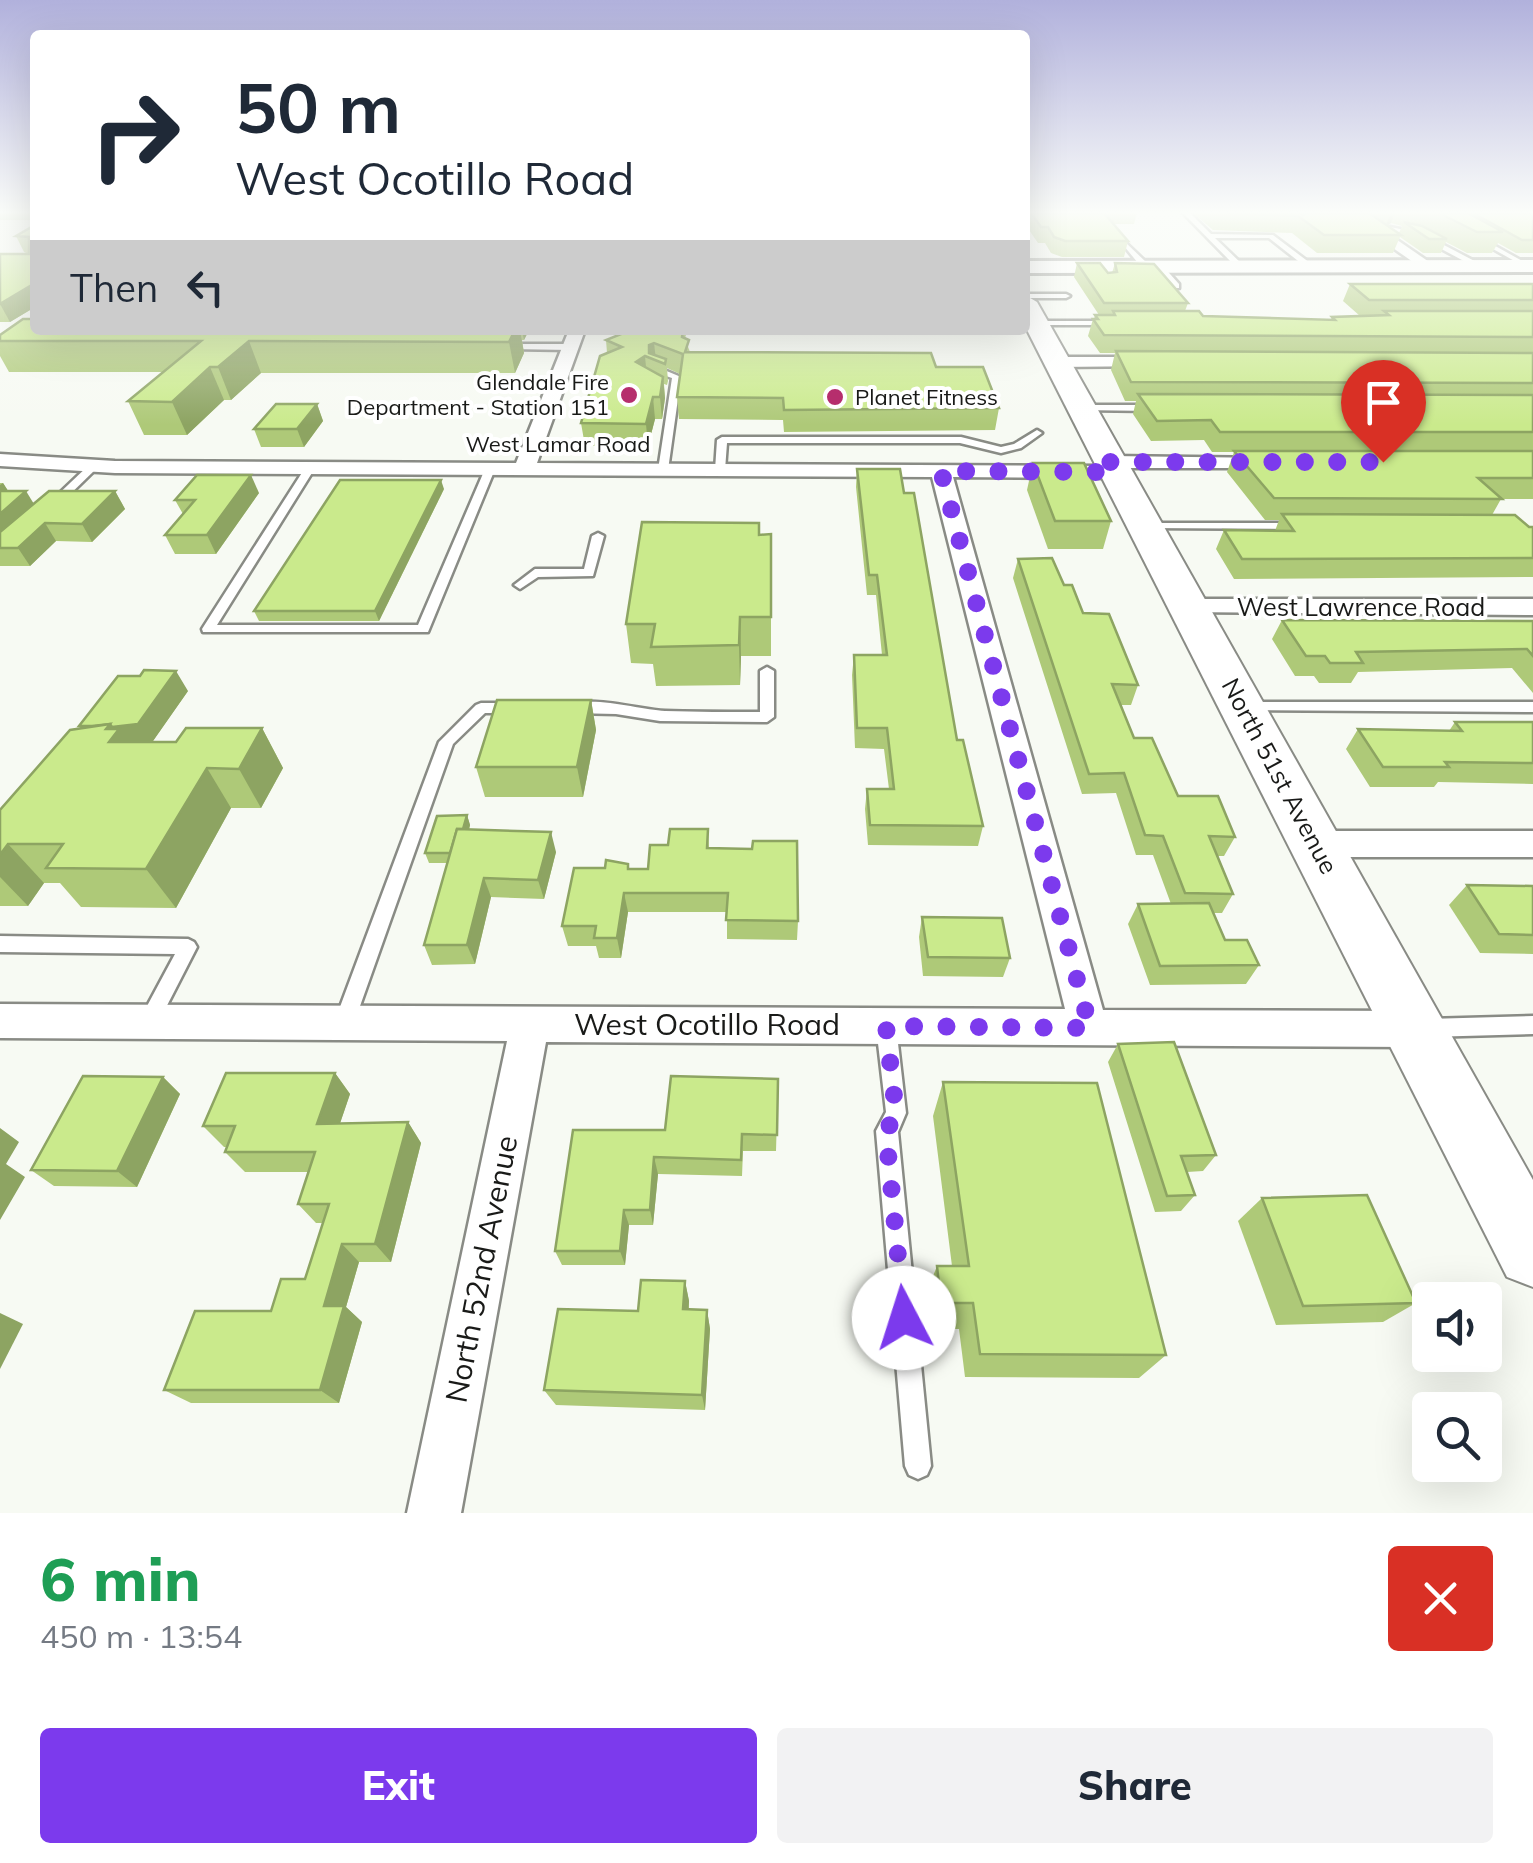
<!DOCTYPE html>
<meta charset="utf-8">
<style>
:root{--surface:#fff;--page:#f2f2f3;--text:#1f2937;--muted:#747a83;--accent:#7c3aed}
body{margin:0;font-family:Mulish,sans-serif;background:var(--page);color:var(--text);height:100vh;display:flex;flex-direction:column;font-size:38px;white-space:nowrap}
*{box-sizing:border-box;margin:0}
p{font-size:32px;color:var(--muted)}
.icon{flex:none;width:55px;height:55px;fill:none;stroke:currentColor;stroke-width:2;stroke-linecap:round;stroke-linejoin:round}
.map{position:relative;height:1513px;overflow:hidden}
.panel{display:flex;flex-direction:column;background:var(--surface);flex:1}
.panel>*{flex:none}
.banner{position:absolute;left:30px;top:30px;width:1000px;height:305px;border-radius:10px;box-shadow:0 10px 40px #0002;background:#fff;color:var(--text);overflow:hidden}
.controls{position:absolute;left:1412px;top:1282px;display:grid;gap:20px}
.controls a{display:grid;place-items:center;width:90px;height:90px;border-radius:10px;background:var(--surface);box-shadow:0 10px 40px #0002;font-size:50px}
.pin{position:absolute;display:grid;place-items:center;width:85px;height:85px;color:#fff;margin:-102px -42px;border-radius:50% 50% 50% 0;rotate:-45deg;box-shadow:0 0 10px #0007}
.pin .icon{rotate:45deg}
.me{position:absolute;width:110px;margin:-55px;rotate:355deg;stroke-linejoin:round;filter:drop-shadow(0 0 8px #0008)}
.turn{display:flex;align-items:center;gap:35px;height:210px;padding:0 40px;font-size:45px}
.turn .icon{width:130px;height:130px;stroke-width:2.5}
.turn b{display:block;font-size:70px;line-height:85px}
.then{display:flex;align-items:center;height:95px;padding:0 40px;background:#0003;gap:20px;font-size:38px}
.round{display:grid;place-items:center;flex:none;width:105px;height:105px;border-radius:10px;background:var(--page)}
.head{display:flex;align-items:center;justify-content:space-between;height:170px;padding:0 40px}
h1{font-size:60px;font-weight:800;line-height:75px;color:#1e9e55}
.cta{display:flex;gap:20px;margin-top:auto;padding:20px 40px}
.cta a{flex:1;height:115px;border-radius:10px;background:var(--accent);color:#fff;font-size:40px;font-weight:800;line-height:115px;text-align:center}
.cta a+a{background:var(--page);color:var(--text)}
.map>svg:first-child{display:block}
</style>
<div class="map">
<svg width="1533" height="1513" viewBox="0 0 1533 1513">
<rect width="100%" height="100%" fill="#f7faf3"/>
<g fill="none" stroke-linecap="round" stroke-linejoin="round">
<!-- service casing -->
<g stroke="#898b85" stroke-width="5">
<g id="service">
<polygon points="1183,213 1190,213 1211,234 1273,235 1314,266 1307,268 1269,238 1215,238 1244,266 1237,268"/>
<polygon points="1390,227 1421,233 1484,266 1477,268 1417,236 1388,230"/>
<polygon points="1477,238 1481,238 1533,267 1527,268 1477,240"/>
<polygon points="1120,241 1124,241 1148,264 1148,268 1142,268"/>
<polygon points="1155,264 1161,264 1179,284 1179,288 1173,288"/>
<polygon points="1025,294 1066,294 1070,296 1066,298 1025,298"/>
<polygon points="1036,321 1112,321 1116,323 1112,325 1033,325 1032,323"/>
<polygon points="504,344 570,344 574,347 570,350 501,349 501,345"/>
<polygon points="657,367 681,377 668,470 663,473 658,470 672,378 654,372 654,368"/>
<polygon points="1082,405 1153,405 1158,408 1153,411 1079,410 1077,408"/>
<polygon points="1037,430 1042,433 1021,448 1001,453 960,443 727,443 725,470 720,473 715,470 717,440 722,437 961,437 1001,447 1014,444"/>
<polygon points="89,465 98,467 58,506 50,506 50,502"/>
<polygon points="310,465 315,468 217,625 418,625 485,469 494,467 495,469 428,632 203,632 202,629 305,468"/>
<polygon points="1147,523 1294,523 1300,526 1294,529 1143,528 1143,524"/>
<polygon points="598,533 604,536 593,576 538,577 520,589 514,585 535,569 584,569 592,536"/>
<path d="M 767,667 L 774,671 L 774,717 L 767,722 L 660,721 L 616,714 L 572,713 L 565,708 C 584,693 640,710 665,711 C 697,712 728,712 760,712 L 760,671 Z"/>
<polygon points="1247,702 1533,702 1533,712 1242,710 1240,707 1242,704"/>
<polygon points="481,703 514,703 521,708 514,713 485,713 453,744 354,1023 351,1029 344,1032 337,1029 334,1023 439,742 476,705"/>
<polygon points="0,936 188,939 194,942 197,947 156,1027 149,1030 142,1027 139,1021 175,954 0,952"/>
<polygon points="1533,1016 1533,1034 1427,1037 1420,1034 1417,1028 1420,1022 1427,1019"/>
<polygon points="886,1017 893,1020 896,1026 906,1113 898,1132 931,1466 927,1475 918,1479 909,1475 905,1466 876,1131 886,1112 876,1026 879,1020"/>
</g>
</g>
<!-- minor casing -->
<g stroke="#898b85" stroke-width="5">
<g id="minor">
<polygon points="1343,213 1358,213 1435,266 1423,269"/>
<polygon points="569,330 585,330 537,463 1103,466 1104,458 1111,456 1277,458 1280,462 1277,466 1270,468 1124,468 1123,476 1116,478 953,477 1103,1010 1413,1011 1427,1016 1432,1029 1427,1042 1413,1047 546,1042 461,1513 407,1513 507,1041 0,1038 0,1004 1065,1009 932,477 115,473 0,466 0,454 115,461 516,463"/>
<polygon points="1150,357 1156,358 1156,366 1057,367 1048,362 1057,357"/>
<polygon points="1189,599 1533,599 1533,615 1180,612 1176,607"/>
<polygon points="1316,831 1533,831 1533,857 1316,857 1304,853 1300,844 1304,835"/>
</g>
</g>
<!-- secondary casing -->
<g stroke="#898b85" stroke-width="6">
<polygon id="secondary" points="1533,260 1533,272 1025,273 1025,261"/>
</g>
<!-- primary casing -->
<g stroke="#898b85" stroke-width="4">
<polygon id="primary" points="1025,295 1037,302 1533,1180 1533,1287 1507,1277 1025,326"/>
</g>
<!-- service -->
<use href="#service" fill="#fff" fill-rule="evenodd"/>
<!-- minor -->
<use href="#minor" fill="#fff" fill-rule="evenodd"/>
<!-- secondary -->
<use href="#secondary" fill="#fff" fill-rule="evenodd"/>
<!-- primary -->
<use href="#primary" fill="#fff" fill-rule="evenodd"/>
</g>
<!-- wall -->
<g fill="#aec978" fill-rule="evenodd">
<rect x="0" y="213" width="35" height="7"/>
<polygon points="1025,213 1137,213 1134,224 1113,224 1128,241 1124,257 1062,257 1051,253 1045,243 1038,243 1025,224"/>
<path d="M 1193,213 L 1533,213 L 1533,253 L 1516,253 L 1498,243 L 1492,253 L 1467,253 L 1446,242 L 1441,253 L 1423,253 L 1400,237 L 1393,253 L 1317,253 L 1292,233 L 1213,230 ZM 1391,223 L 1402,226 L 1399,233 L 1387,226 Z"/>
<polygon points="35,225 35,307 10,322 0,322 0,254 29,254 24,252 16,236"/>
<polygon points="1077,263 1108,273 1112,273 1115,263 1188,303 1185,311 1203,316 1331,320 1332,317 1360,316 1343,301 1350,284 1533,284 1533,499 1501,499 1492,515 1533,527 1533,577 1234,579 1216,549 1224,530 1275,531 1279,520 1265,520 1227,472 1234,452 1212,452 1204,440 1151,441 1133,414 1136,401 1125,401 1111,370 1115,353 1100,353 1088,336 1093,319 1094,319 1095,315 1099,315 1074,277"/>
<polygon points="35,330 529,330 524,340 522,340 524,353 515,373 261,373 231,400 224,400 187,435 144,435 128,401 163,372 9,372 0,356 0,335"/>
<polygon points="625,330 687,330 685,339 690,352 936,367 999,408 995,430 784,432 783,420 679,419 677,397 680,374 667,368 668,381 667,385 664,384 665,398 662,419 655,419 648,446 585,446 581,423 607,353 606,340 625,332"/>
<polygon points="317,404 323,421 304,447 261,447 254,429"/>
<polygon points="1033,463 1111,521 1103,549 1048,549 1027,490"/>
<polygon points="857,469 904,493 957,740 983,826 978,846 868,845 865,809 867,789 889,789 884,749 855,748 852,675 854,655 882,655 876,595 867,595 856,487"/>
<polygon points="0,483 3,483 8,491 34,504 115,491 125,509 92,542 56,541 30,566 0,566"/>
<polygon points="444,489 379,621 259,621 254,611"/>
<polygon points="259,493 216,554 175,554 165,535 183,514 175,500"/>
<polygon points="771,534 771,656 741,656 740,685 656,686 653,664 631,663 626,624 759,535"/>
<polygon points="1018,559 1064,585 1083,613 1138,685 1131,705 1120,705 1134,738 1178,796 1235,837 1224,856 1218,856 1233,894 1222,913 1213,913 1225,940 1259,965 1246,984 1150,985 1128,924 1138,904 1171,904 1153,855 1136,855 1116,793 1082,794 1013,578"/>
<polygon points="1282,620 1533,621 1533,693 1512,668 1358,672 1351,683 1319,683 1314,676 1295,676 1272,639"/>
<polygon points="188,691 152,742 176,742 262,728 283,768 261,808 231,808 176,908 81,907 60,883 44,883 28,906 0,906 0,810 80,728 79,726"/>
<polygon points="591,700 596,730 583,797 485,797 476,767"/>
<polygon points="1455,722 1533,722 1533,784 1438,782 1434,787 1370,787 1346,749 1358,729 1449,731"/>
<polygon points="467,815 470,825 469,830 556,852 544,899 491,897 475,964 432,965 424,945 447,863 429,863 425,853"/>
<polygon points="708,829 709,848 798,921 797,940 727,939 727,912 628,912 621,958 599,958 596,946 568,946 562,926 605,868 648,869 668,845"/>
<polygon points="1467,885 1533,886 1533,954 1480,953 1449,905"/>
<polygon points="922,917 1010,958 1003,977 923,976 919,937"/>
<polygon points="1118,1044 1216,1155 1203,1171 1187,1172 1195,1195 1181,1211 1155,1212 1108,1062"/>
<polygon points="335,1073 350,1094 340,1123 408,1122 421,1143 391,1262 359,1262 346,1307 362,1322 339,1403 191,1403 164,1390 271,1311 305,1279 323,1223 316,1223 298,1204 308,1172 245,1172 225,1152 227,1147 224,1147 203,1126"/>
<polygon points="163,1077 180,1094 137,1187 54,1186 31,1170"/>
<polygon points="778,1079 776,1151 743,1151 742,1176 658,1174 653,1225 629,1225 625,1265 562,1265 555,1251 665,1130"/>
<polygon points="943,1082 1166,1355 1139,1378 965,1377 959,1329 930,1329 926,1294 937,1266 952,1266 933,1116"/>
<polygon points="1262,1198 1416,1303 1383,1322 1276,1325 1238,1221"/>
<polygon points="685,1281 689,1301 689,1309 707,1310 710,1329 705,1410 556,1405 544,1390 638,1311"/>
</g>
<!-- shaded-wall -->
<g fill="#8da462">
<polygon points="1391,213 1395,213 1391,223 1385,227"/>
<polygon points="35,283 35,307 10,322 0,304"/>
<polygon points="515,330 520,330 524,353 515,373 509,342"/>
<polygon points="522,330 529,330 524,340"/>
<polygon points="249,341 261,373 231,400 218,367"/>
<polygon points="654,343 656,360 650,358 649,345"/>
<polygon points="645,356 647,378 636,362"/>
<polygon points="210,367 224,400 187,435 172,402"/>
<polygon points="663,377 665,398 662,419 660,397"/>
<polygon points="653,397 655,419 648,446 646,424"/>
<polygon points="317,404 323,421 304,447 297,429"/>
<polygon points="251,475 259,493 216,554 207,535"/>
<polygon points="441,480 444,489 379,621 375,611"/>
<polygon points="3,483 14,500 0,502 0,485"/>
<polygon points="26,491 37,509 0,543 0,514"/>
<polygon points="115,491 125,509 92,542 82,524"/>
<polygon points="45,523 56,541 30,566 18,548"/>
<polygon points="740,617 741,656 740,685 739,645"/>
<polygon points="176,671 188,691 151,744 146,768 89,731 110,724"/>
<polygon points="591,700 596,730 583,797 577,767"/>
<polygon points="262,728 283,768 261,808 239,769"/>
<polygon points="207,768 231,808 176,908 146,869"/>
<polygon points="467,815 470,825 460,863 456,853"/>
<polygon points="551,832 556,852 544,899 538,880"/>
<polygon points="8,844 44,883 28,906 0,877 0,855"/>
<polygon points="484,878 491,897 475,964 467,945"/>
<polygon points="624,893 628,912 621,958 617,938"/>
<polygon points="335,1073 350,1094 333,1144 317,1124"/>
<polygon points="163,1077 180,1094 137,1187 117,1171"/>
<polygon points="408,1122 421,1143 391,1262 375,1244"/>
<polygon points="0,1128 19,1142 6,1164 25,1177 0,1220"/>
<polygon points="654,1157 658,1174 653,1225 650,1210"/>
<polygon points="624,1210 629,1225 625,1265 620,1251"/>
<polygon points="342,1244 359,1262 346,1307 362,1322 339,1403 320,1390 324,1306"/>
<polygon points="685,1281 689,1301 687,1328 683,1309"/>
<polygon points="707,1310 710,1329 705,1410 702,1395"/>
<polygon points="0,1313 23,1324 0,1369"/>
</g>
<!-- building -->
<g fill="#caea8c" stroke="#8da462" stroke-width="2.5">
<polygon points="1031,213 1104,213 1128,241 1065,241 1054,237 1048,227 1041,227"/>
<polygon points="1227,213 1301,213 1303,215 1306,213 1369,213 1401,235 1324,235 1298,216"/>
<polygon points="1439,213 1468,213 1503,232 1477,232"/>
<polygon points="1473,213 1533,213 1533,240 1522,240"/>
<polygon points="1404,222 1422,226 1447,239 1429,239"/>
<polygon points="35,225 35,283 0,304 0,254 29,254 29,237 16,236"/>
<polygon points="1077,263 1100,263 1108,273 1117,272 1115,263 1154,264 1188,303 1104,303"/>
<polygon points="1350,284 1533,284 1533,300 1369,300"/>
<polygon points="1113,311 1199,311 1203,316 1335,320 1332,317 1389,315 1384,311 1533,311 1533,337 1104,335 1093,319 1098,319 1095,315 1115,315"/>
<polygon points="23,319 35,319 35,330 515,330 509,342 249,341 218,367 210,367 172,402 128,401 201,341 0,341 0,335"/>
<polygon points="631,330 683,330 682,337 689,340 685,352 931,353 936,367 983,367 999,408 784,410 783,398 677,397 683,354 654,343 649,345 649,353 666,359 665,364 645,356 636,362 663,377 660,397 653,397 646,424 581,423 600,356 622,347 606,340"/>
<polygon points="1116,351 1533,353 1533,383 1131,382"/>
<polygon points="1138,394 1533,395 1533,432 1220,432 1211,420 1157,421"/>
<polygon points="276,404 317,404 297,429 254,429"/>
<polygon points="1234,451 1533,451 1533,478 1478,478 1502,499 1274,498"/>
<polygon points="1033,463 1084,463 1111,521 1055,521"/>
<polygon points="857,469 900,469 904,493 914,493 957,740 963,740 983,826 870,825 867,789 894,789 887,728 857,728 854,655 887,655 877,575 869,575"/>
<polygon points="197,475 251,475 207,535 165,535 195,500 175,500"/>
<polygon points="340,480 441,480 375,611 254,611"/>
<polygon points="0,491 26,491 0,514"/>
<polygon points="49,491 115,491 82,524 45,523 18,548 0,548 0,532"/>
<polygon points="1282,514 1515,515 1529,527 1533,527 1533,558 1242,559 1224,530 1294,531"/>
<polygon points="642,522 759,523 759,535 771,534 771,617 740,617 739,645 651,647 655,624 626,624"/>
<polygon points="1052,558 1064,585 1072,585 1083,613 1109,614 1138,685 1112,684 1134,738 1152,738 1178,796 1218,796 1235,837 1209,836 1233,894 1185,893 1163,836 1145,835 1124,773 1089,774 1018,559"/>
<polygon points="1282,620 1533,621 1533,656 1527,649 1356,652 1363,663 1330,663 1325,656 1306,656"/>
<polygon points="144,670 176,671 138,724 112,727 110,724 92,726 79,726 118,676 140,676"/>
<polygon points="497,700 591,700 577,767 476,767"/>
<polygon points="1455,722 1533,722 1533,763 1445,762 1449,767 1383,767 1358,729 1462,731"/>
<polygon points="110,724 106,729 119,729 109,742 176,742 186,728 262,728 239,769 207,768 146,869 46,868 63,844 8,844 0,855 0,810 70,730"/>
<polygon points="467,815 463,829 457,829 450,853 425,853 437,816"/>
<polygon points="457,829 551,832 538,880 484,878 467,945 424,945"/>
<polygon points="670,829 708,829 707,848 752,849 753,841 797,841 798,921 726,920 728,893 624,893 617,938 594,938 596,926 562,926 574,868 605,868 606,860 628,864 628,869 648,869 650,845 668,845"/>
<polygon points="1467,885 1533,886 1533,935 1499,934"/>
<polygon points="1209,903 1225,940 1247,940 1259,965 1160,966 1138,904"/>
<polygon points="922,917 1002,918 1010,958 928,957"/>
<polygon points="1174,1042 1216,1155 1181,1156 1195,1195 1167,1196 1118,1044"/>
<polygon points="226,1073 335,1073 317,1124 408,1122 375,1244 342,1244 324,1306 344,1306 320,1390 164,1390 195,1311 271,1311 281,1279 305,1279 329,1204 298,1204 315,1152 225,1152 235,1126 203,1126"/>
<polygon points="83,1076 163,1077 117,1171 31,1170"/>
<polygon points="671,1076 778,1079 777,1135 742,1134 741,1160 654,1157 650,1210 624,1210 620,1251 555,1251 573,1130 665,1130"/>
<polygon points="943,1082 1097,1083 1166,1355 980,1354 973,1303 941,1303 937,1266 969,1266"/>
<polygon points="1367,1195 1416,1303 1303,1306 1262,1198"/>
<polygon points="641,1280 685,1281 683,1309 707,1310 702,1395 544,1390 558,1309 638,1311"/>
</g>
<!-- sky -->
<linearGradient id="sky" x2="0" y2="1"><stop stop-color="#b1b1dc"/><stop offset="0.5" stop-color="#fbfdfa"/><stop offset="1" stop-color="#fbfdfa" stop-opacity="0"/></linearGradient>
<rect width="1533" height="425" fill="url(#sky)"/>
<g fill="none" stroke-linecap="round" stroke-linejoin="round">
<!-- route -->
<polyline stroke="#7c3aed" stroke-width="18" stroke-dasharray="0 32.4" points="904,1318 886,1132 896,1113 886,1026 1090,1028 941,471 1116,472 1110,462 1383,462"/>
</g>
<!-- markers -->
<g fill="#b62e6d" stroke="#fff" stroke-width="4">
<circle cx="629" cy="395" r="10"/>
<circle cx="835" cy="397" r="10"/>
</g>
<g text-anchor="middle" stroke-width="8" stroke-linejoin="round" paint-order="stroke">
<!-- far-poi labels -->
<g font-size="22" fill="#191a18" stroke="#fff" text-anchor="end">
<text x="609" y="390">Glendale Fire<tspan x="609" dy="25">Department - Station 151</tspan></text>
<text x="855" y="405" text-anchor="start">Planet Fitness</text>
</g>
<!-- far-street labels -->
<g font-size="22" fill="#191a18" stroke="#fff">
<text x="558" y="452">West Lamar Road</text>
</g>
<!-- street labels -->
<g font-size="25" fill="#191a18" stroke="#fff">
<text x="1361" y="616">West Lawrence Road</text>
<text transform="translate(1280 776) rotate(62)" y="9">North 51st Avenue</text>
</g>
<!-- near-street labels -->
<g font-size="30" fill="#191a18" stroke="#fff">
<text x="707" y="1035">West Ocotillo Road</text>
<text transform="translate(482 1269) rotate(-79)" y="10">North 52nd Avenue</text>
</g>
</g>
</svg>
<div class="controls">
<a><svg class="icon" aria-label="sound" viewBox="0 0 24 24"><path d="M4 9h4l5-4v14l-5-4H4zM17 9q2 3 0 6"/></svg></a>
<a><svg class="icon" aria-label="search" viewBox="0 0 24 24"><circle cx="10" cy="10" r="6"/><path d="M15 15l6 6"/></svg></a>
</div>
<div class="pin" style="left:1383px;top:462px;background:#d93025"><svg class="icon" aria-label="arrive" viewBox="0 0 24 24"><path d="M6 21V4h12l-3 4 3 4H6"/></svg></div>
<svg class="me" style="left:904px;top:1318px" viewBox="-20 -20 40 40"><circle r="19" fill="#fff"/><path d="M0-13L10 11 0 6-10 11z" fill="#7c3aed"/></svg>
<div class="banner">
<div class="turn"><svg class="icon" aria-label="right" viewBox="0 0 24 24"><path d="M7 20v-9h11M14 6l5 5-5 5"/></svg><div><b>50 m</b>West Ocotillo Road</div></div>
<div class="then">Then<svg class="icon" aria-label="left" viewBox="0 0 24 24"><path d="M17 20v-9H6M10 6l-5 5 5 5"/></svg></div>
</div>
</div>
<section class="panel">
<div class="head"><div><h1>6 min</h1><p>450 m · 13:54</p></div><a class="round" style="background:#d93025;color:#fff"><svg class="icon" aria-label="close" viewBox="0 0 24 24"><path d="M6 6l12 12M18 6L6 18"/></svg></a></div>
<div class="cta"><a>Exit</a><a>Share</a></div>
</section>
